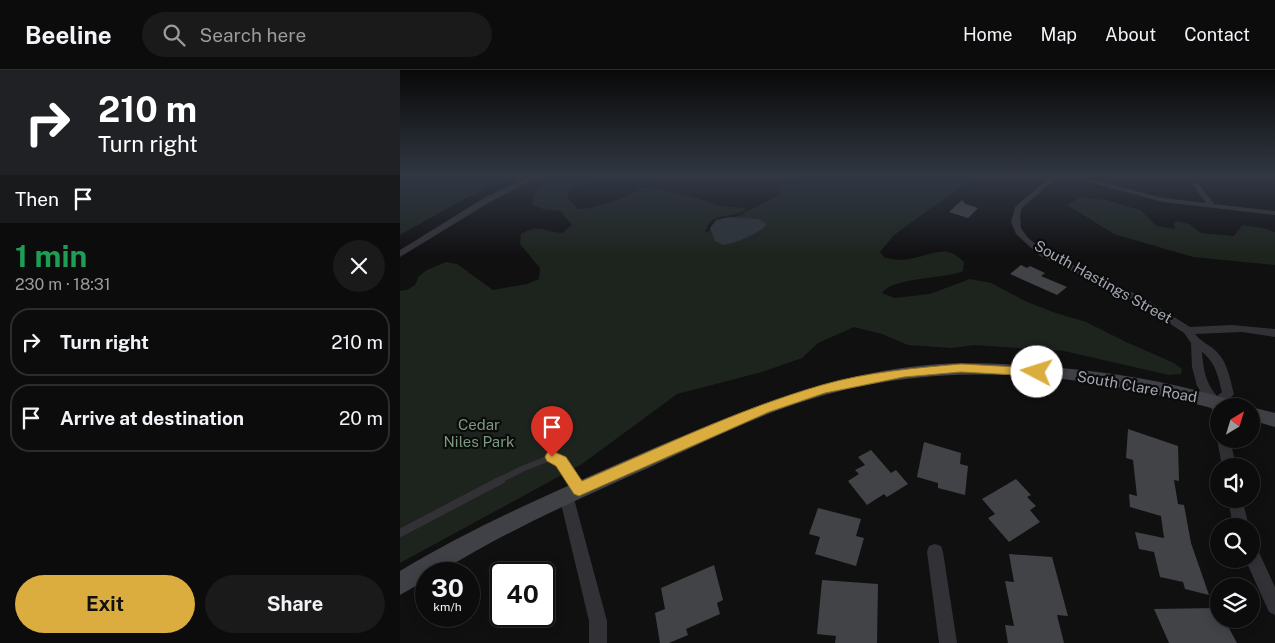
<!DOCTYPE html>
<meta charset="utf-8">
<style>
:root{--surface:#0c0c0d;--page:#1a1a1b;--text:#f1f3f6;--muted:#9a9b9d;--line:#2c2c2e;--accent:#dbad3e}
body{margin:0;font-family:"Public Sans",sans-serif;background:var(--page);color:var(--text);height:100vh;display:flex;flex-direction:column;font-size:19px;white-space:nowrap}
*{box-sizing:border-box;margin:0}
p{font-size:16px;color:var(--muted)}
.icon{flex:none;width:28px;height:28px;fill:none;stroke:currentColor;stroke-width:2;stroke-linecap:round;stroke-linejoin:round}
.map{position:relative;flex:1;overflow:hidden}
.side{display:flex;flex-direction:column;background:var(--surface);width:400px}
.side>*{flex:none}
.guide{background:#202124;color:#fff;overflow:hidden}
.needle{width:32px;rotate:38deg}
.fabs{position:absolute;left:810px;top:328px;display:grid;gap:10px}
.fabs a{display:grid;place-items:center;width:50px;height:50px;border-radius:50%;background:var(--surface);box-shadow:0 2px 12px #0003,0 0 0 1px var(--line);font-size:25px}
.speed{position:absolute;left:15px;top:492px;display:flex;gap:10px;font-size:25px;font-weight:700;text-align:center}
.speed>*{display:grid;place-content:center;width:65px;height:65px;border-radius:50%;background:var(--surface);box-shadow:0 2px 12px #0003,0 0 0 1px var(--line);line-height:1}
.speed small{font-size:12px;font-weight:400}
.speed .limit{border:2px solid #111;border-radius:8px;background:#fff;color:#111}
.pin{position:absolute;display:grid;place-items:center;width:42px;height:42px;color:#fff;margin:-51px -21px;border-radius:50% 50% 50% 0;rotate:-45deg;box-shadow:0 0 5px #0007}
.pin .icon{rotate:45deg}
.me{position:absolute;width:55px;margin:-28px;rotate:275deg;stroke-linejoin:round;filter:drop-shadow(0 0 4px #0008)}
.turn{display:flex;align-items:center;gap:18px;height:105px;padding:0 15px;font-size:22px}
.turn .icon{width:65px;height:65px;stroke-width:2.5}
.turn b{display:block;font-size:35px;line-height:42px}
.then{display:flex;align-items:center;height:48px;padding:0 15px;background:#0003;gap:10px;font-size:19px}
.round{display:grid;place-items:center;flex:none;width:52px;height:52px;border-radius:26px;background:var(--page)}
.headline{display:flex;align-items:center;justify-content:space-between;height:85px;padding:0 15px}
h1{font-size:30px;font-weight:700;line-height:38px;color:#1e9e55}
.cta{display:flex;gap:10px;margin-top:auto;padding:10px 15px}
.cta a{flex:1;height:58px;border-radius:30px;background:var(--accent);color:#111;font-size:20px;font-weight:700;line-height:58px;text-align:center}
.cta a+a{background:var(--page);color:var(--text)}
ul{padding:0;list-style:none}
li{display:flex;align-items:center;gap:15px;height:68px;margin:0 10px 8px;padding:0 5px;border:2px solid var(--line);border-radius:20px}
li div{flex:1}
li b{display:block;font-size:19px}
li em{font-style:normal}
header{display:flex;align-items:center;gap:30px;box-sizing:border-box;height:70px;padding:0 25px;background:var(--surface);border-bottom:1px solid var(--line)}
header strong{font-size:24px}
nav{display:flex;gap:28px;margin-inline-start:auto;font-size:18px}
.search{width:350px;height:45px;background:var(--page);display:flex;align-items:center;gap:12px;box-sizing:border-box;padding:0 18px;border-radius:28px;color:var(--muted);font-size:19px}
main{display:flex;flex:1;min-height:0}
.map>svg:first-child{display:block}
</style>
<header>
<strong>Beeline</strong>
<div class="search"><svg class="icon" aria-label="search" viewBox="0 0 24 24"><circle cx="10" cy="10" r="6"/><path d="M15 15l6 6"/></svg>Search here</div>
<nav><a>Home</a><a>Map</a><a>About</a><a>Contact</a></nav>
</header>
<main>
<section class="side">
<div class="guide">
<div class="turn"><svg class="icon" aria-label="right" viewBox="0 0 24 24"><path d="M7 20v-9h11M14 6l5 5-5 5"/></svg><div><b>210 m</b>Turn right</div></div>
<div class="then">Then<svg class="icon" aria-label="arrive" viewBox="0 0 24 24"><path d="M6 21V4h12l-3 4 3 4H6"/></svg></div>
</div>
<div class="headline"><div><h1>1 min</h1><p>230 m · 18:31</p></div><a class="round"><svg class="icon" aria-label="close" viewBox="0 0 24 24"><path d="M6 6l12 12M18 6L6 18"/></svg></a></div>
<ul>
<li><svg class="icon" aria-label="right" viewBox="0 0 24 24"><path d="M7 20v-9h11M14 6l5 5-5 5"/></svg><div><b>Turn right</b></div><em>210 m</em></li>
<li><svg class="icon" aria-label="arrive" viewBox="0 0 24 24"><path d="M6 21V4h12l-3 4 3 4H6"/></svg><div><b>Arrive at destination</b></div><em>20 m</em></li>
</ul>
<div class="cta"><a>Exit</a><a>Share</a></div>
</section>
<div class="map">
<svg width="875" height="573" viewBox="0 0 875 573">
<rect width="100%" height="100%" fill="#101011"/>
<!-- green -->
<g fill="#1d241e">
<polygon points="0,106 115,106 68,127 0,165"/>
<path d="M 178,106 L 262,106 C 259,107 255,109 251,110 C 223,117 194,103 168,122 L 167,127 L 178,139 L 190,138 L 220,129 L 240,119 L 249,117 L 300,129 L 319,136 L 345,138 L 344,141 C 327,149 311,141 305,163 L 381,124 L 377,117 L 384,114 L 398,115 L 416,106 L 582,106 L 569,111 L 494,165 L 480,182 L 485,188 C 492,189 501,191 509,189 C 531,186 545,172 564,192 L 563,201 C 546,209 492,207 482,223 L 494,228 L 530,224 L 570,209 L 591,213 L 627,232 L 656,243 L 686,252 L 726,272 L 774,293 L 782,299 L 781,304 L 769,305 L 664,281 L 574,275 L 552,278 L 508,275 L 482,264 L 454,257 L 418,273 L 402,288 L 362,302 L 277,324 L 182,394 L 0,493 L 0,221 L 7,220 L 15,215 L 19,206 L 27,200 L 46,192 L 57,194 L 93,220 L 127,214 L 139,209 L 140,198 L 120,174 L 121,164 C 141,153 143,162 162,163 L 172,155 L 160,141 L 143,139 L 132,135 C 133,114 161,108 177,108 Z"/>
<polygon points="680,127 706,130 740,140 757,156 775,159 774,153 778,151 789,154 801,163 834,166 842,155 863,158 875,162 875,195 793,187 714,164 667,135"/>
</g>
<!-- water -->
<path fill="#2d343a" d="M 329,147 L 358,149 L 367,154 C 362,163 333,174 323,175 L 315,171 L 310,158 L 316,150 Z"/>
<!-- building -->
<g fill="#424347">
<polygon points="562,130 566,134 578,138 568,148 549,142"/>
<polygon points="621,195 627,198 630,196 645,203 641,206 667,217 657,225 610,204"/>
<polygon points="728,359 778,376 779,411 774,410 778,434 784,435 791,473 809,525 785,519 783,512 760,507 754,482 739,479 735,462 764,468 761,446 730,437 729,424 737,426 733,390 726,388"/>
<polygon points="524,372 561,383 560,394 568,396 565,425 538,418 538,413 517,407"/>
<polygon points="471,380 491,403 496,400 508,414 487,427 484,424 467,435 448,411 459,404 455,400 465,395 458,387"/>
<polygon points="616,409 631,425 627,427 636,436 630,440 640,452 609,472 588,448 595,444 582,429"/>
<polygon points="418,438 461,449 456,466 464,468 456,496 415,484 420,467 409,464"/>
<polygon points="609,484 652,487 668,546 657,545 664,573 608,573 605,555 614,556 605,511 614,512"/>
<polygon points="314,495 323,530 317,533 320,544 286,559 288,565 269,573 260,573 255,543 265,539 261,518"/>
<polygon points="422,510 478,514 477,573 435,573 436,566 417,564"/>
<polygon points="819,538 819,549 824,549 837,573 769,573 754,539"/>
</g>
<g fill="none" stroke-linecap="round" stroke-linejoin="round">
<!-- lane-far1 -->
<polyline stroke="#323236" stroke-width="6" points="98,411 122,399 152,387 161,391 174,411"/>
<!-- lane -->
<g stroke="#323236" stroke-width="8">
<polyline points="173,410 178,418"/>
<polyline points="0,463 101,410"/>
</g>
<!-- street -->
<g fill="#323236" fill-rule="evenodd">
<polygon points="131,106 139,106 90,132 0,187 0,180 84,128"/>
<path d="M 651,106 L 658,106 L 622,138 L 620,145 L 621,158 L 628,168 L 646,182 L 742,227 L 790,257 L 832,255 L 875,259 L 875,267 L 842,262 L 795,264 C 801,272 810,275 817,282 C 828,293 830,310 834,324 L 823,336 L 819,336 L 819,348 L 815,346 L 810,336 L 797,316 L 792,297 L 791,273 L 784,263 L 736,231 L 640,186 L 616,164 L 611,152 L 615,137 ZM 802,282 C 816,293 818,306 822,322 L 817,326 C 806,314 803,299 802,282 Z"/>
<polygon points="667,106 678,106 763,128 806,133 792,114 796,112 798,113 814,134 875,141 875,145 763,132"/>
<polygon points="819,366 819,369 830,369 836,396 822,396 817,369"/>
<polygon points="166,418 171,420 173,425 207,551 207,573 189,573 189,551 159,425 161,420"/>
<polygon points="828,429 842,429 849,456 833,456"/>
<polygon points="535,474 541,476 543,482 557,573 539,573 527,482 529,476"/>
<polygon points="851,476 857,478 875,517 875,545 869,542 845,489 851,489"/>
</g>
<!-- secondary -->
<g fill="#404146" fill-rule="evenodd">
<path d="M 563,293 C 654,294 748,304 835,331 L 837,336 L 819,336 L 819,340 C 684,303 540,287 405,331 C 351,348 300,374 248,398 C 176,430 104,462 37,504 L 26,504 L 26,510 L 0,525 L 0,501 C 76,455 156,421 238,385 C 346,339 443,296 563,293 Z"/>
<polygon points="851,337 875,343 875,357 851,350"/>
</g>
</g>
<!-- sky -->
<linearGradient id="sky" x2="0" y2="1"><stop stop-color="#090909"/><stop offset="0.57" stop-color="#313743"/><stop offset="1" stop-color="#313743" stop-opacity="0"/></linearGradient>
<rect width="875" height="186" fill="url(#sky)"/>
<!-- route -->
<path fill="#dbad3e" stroke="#8e7028" d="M 561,294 L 637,298 L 643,302 L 637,306 L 561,302 L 504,307 L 425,323 L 369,342 L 179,426 L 174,424 L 156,396 L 147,391 L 145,387 L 147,383 L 152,381 L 166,387 L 182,411 C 261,377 339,339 422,315 C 467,302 515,298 561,294 Z"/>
<g text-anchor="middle" stroke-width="4.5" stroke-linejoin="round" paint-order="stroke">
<!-- street labels -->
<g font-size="15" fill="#a3a7b1" stroke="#0b0b0c">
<text transform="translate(703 212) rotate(29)" y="5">South Hastings Street</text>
<text transform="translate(737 317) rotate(10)" y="5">South Clare Road</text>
</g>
<!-- park labels -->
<g font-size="15" fill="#7c9a7f" stroke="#0b0b0c">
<text x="79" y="360">Cedar<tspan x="79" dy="17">Niles Park</tspan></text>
</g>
</g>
</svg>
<div class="fabs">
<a><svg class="needle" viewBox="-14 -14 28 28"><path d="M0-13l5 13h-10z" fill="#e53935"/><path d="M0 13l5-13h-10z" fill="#9a9b9d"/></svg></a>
<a><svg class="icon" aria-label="sound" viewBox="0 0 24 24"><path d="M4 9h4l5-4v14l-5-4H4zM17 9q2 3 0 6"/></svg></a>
<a><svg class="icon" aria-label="search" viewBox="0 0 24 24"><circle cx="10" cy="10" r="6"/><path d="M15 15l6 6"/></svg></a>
<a><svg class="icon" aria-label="layers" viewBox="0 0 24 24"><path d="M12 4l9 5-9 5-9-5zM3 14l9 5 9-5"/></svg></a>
</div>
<div class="speed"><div>30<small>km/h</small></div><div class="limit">40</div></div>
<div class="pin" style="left:152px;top:387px;background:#d93025"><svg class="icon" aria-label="arrive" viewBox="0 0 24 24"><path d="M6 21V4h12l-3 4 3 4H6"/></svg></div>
<svg class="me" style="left:637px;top:302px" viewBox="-20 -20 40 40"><circle r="19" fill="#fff"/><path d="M0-13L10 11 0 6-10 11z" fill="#dbad3e"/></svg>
</div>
</main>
